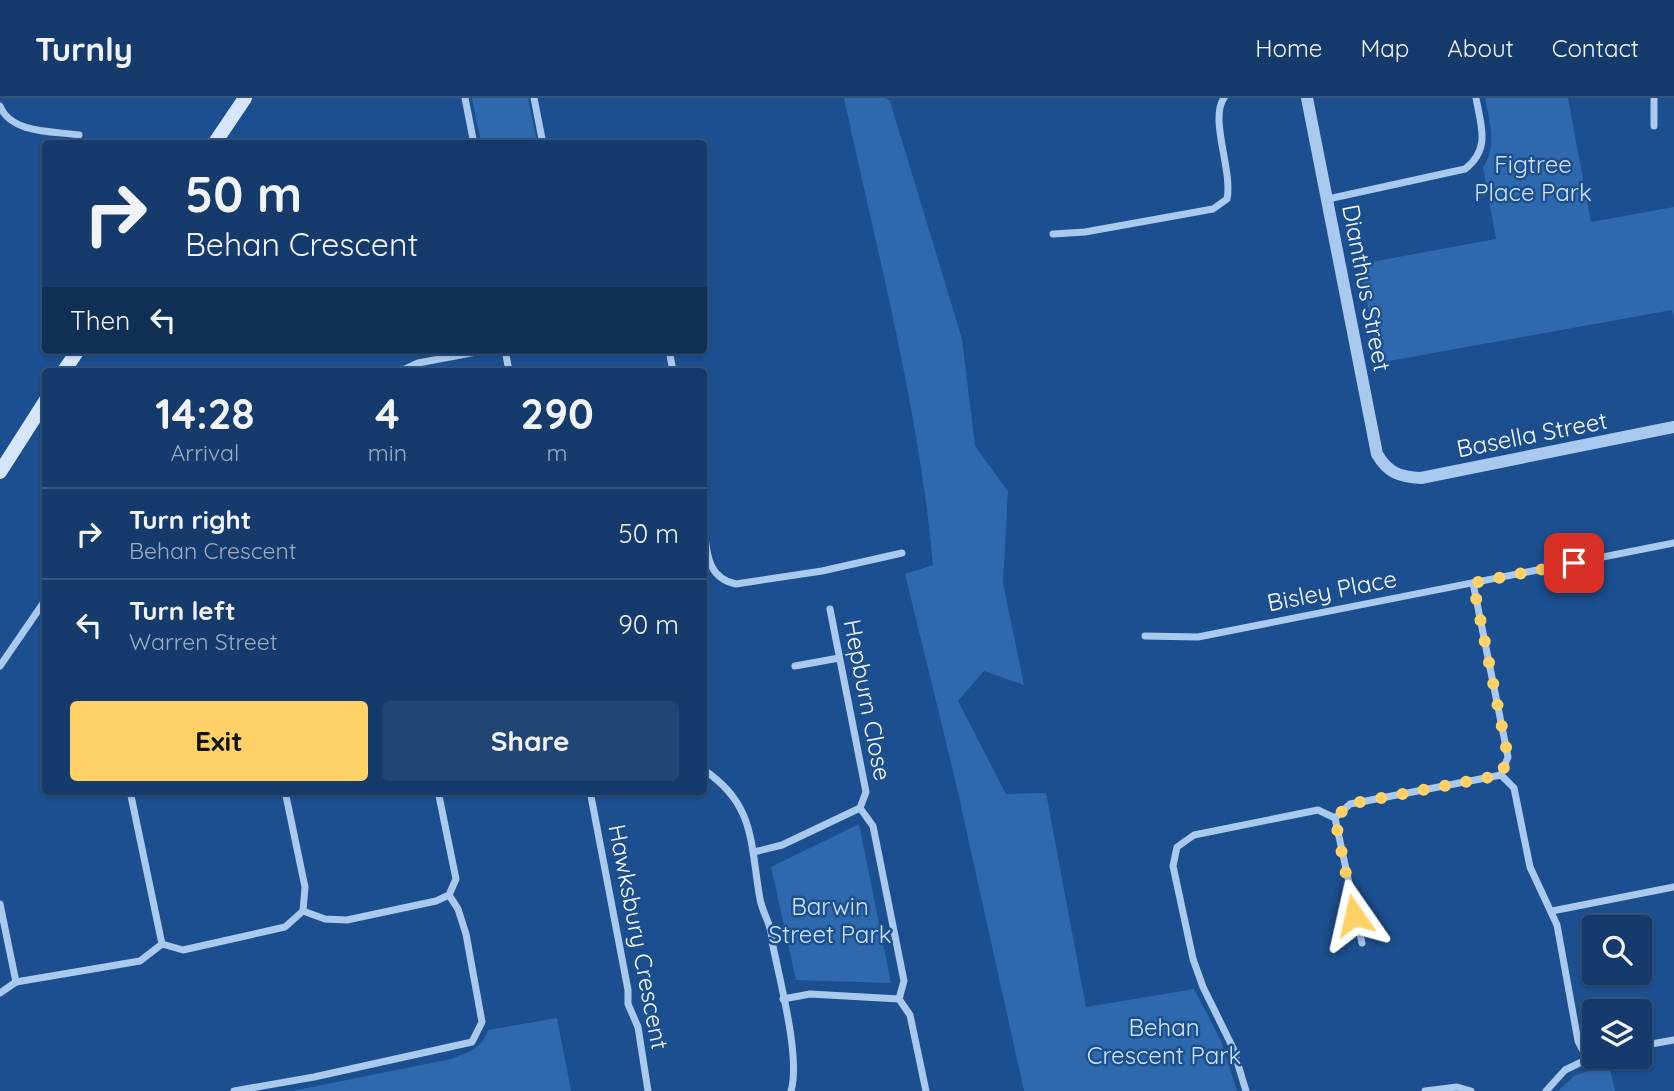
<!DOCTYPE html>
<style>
:root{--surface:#143b6b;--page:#214673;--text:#f1f3f6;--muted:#9dadc1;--line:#33557e;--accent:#ffd166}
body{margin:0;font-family:Quicksand,sans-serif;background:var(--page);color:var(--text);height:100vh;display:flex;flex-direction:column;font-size:26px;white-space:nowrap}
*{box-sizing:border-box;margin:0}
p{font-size:23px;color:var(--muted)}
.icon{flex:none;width:38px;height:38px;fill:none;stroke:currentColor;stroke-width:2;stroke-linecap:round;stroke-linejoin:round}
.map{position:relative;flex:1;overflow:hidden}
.sheet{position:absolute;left:42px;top:270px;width:665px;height:427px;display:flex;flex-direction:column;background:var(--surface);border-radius:7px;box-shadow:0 2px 5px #0004,0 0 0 2px var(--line)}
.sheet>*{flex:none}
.hud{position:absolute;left:42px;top:42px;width:665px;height:214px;border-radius:7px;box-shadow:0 2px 5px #0004,0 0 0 2px var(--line);background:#143b6b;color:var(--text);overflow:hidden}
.buttons{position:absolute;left:1582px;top:817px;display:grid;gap:14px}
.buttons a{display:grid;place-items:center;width:70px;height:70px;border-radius:7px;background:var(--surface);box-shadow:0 2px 5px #0004,0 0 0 2px var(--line);font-size:35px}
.pin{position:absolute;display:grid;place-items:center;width:60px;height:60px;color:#fff;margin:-30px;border-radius:14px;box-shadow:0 4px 10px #0006}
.me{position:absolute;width:77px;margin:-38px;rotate:349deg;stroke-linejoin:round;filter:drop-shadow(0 0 5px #0008)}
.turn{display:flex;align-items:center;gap:24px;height:147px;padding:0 28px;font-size:32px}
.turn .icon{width:91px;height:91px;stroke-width:2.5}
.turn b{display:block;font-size:49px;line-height:60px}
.then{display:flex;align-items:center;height:66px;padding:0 28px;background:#0003;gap:14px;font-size:26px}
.eta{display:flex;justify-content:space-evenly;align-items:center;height:119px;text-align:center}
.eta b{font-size:42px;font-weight:700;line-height:49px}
.primary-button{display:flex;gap:14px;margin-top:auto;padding:14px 28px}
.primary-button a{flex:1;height:80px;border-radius:7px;background:var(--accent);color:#111;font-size:28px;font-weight:700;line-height:80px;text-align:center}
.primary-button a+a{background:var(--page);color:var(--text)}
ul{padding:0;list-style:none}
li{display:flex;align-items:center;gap:21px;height:91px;padding:0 28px;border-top:2px solid var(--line)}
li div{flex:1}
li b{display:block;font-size:26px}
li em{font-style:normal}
header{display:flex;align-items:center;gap:42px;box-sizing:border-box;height:98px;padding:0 35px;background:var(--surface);border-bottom:2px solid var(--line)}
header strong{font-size:33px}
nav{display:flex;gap:38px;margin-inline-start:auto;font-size:24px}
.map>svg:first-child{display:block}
</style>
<header>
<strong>Turnly</strong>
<nav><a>Home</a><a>Map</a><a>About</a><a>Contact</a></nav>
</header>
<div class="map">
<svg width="1674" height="993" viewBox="0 0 1674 993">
<rect width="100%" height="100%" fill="#1b4f8f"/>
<!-- green -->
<g fill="#2e69ad">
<polygon points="472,0 528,0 537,45 481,45"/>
<path d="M 844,0 L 886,0 L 890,3 L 962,241 L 975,348 L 1008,393 L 1003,485 L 1024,587 L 984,573 L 958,603 L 1006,696 L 1046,695 L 1086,909 L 1194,891 L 1221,943 L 1237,993 L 1024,993 L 955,681 L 905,476 L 933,467 C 919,310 877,154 844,0 Z"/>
<path d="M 1485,0 L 1568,0 L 1591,124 L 1674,109 L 1674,218 L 1672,212 L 1378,265 L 1360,166 L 1496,141 L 1483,69 C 1498,47 1489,24 1485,0 Z"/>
<polygon points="859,726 891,885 796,882 771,769"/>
<path d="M 557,920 L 571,993 L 292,993 L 451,961 C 469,954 482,951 488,932 Z"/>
<polygon points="1609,966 1615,993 1558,993 1574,978"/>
</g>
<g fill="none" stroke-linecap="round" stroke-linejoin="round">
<!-- minor -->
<g stroke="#a9c9ee" stroke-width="7">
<polyline points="465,0 474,46"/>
<polyline points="534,0 543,46"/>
<path d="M 0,8 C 11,36 53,33 79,37"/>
<polyline points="1654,28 1654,0"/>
<path d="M 1328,101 L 1465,71 C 1491,51 1481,28 1476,0"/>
<path d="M 1053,136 L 1085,134 L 1213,111 L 1227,101 C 1233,73 1209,21 1224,0"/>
<polyline points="505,252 509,273"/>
<polyline points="669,252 673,273"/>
<polyline points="401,273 418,265 487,252"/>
<path d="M 704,430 C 707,455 707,480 736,486 L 822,473 L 902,455"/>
<polyline points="1473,485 1508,659 1501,677 1514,690 1530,769 1557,827 1578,943 1587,960"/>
<polyline points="1145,538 1198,539 1674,445"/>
<polyline points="0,568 46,501"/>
<polyline points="795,568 839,560"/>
<path d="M 704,672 C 756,707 750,746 760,801 C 763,817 772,826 772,843 C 779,880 801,959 791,993"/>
<polyline points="130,693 162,846"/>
<polyline points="285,693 305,789 303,813 325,821 347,822 436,803 449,797 456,781 438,693"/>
<polyline points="590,693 628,892 628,906 638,929 648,993"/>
<polyline points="860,710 873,728 904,883 899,901"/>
<polyline points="1335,720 1362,845"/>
<polyline points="754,754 782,747 860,710 866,694 830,511"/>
<polyline points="0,806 16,884"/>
<polyline points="1552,813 1674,789"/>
<polyline points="0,895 16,884 140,863 162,846 183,852 285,829 303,813"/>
<polyline points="783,901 810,896 899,901 910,917 926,993"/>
<polyline points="1640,948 1674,942"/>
<polyline points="234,993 314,979 472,944 482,924 466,836 458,811 449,797"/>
<polyline points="1246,993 1233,950 1203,889 1193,861 1173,768 1177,749 1194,737 1318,712 1335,720 1350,706 1501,677"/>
<polyline points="1425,993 1457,989 1471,993"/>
<polyline points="1546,993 1565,972 1594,958"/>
</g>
<!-- tertiary -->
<path stroke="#a9c9ee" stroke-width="12" d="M 1307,0 L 1377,356 C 1388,375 1400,379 1421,380 L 1674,329"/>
<!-- secondary -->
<g stroke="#d6e6fa" stroke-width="14">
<polyline points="214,46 245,0"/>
<polyline points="64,273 78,252"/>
<polyline points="0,374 46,302"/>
</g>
</g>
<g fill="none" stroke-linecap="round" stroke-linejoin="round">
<!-- route -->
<polyline stroke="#ffd166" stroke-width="12" stroke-dasharray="0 21.6" points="1354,817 1335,720 1350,706 1501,677 1508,659 1473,485 1574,465"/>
</g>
<g text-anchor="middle" stroke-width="5" stroke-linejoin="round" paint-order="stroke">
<!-- park labels -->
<g font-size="24" fill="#cfe3fa" stroke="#1b4f8f">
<text x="1533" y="75">Figtree<tspan x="1533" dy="28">Place Park</tspan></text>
<text x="830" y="817">Barwin<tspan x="830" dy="28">Street Park</tspan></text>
<text x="1164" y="938">Behan<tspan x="1164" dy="28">Crescent Park</tspan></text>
</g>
<!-- street labels -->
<g font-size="24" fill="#fff" stroke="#1b4f8f">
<text transform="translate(1366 190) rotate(79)" y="8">Dianthus Street</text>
<text transform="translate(1532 337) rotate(-11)" y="8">Basella Street</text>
<text transform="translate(1332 493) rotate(-11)" y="8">Bisley Place</text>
<text transform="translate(867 602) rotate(79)" y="8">Hepburn Close</text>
<text transform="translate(638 839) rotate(79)" y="8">Hawksbury Crescent</text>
</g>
</g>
</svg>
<div class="buttons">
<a><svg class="icon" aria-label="search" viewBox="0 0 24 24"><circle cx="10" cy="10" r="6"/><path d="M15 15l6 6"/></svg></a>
<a><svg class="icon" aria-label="layers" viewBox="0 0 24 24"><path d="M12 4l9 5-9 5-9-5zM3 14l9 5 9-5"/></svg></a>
</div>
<div class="pin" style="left:1574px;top:465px;background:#d93025"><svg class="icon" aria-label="arrive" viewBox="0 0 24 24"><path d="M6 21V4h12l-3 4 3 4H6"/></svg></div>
<svg class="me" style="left:1354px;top:817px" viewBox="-20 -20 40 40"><path d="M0-17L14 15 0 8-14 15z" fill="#ffd166" stroke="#fff" stroke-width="4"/></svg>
<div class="hud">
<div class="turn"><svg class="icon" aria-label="right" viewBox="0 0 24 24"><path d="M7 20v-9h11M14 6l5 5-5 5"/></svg><div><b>50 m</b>Behan Crescent</div></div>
<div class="then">Then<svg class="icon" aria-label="left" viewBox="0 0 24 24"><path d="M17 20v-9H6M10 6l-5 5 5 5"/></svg></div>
</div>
<section class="sheet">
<div class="eta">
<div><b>14:28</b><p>Arrival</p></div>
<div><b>4</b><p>min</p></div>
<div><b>290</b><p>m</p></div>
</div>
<ul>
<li><svg class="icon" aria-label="right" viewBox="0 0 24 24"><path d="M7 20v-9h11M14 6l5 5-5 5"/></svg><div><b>Turn right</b><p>Behan Crescent</p></div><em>50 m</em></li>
<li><svg class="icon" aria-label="left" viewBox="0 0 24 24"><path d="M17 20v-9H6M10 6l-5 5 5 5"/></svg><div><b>Turn left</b><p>Warren Street</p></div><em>90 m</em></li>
</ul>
<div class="primary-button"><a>Exit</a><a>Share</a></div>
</section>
</div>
